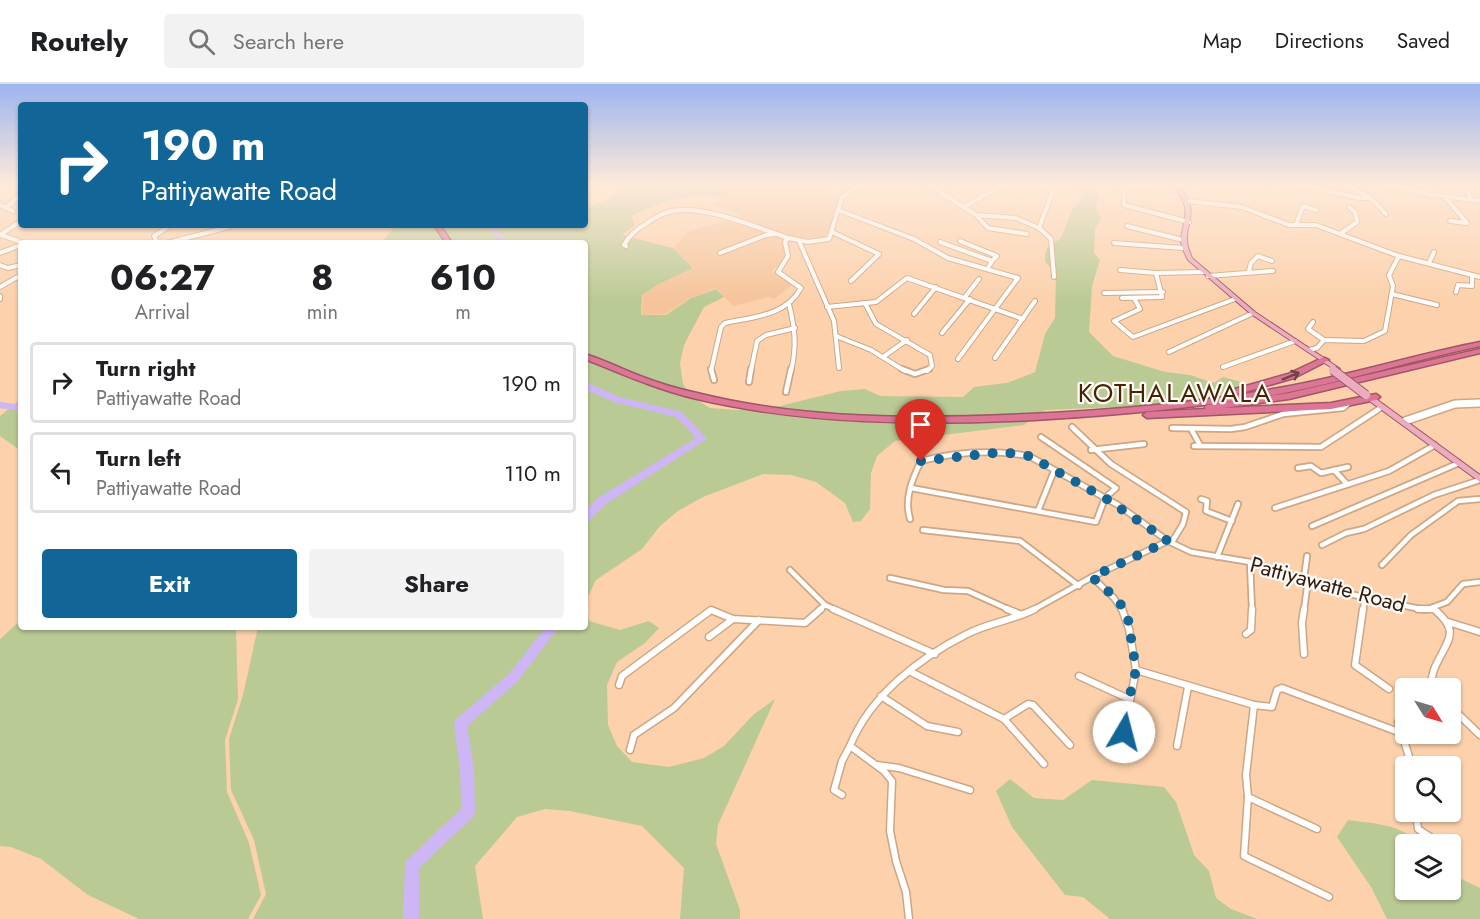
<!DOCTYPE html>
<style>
:root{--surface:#fff;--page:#f2f2f2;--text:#202124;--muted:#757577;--line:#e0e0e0;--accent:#126597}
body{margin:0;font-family:Jost,sans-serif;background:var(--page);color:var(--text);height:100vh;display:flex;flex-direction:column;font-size:22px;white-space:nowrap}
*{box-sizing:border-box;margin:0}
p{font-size:20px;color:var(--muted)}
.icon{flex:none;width:33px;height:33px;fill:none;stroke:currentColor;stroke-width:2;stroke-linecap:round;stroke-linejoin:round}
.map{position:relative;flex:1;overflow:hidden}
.side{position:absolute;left:18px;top:156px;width:570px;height:390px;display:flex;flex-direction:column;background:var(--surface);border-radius:6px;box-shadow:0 2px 4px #0004}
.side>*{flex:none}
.hud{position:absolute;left:18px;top:18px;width:570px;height:126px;border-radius:6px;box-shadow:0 2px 4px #0004;background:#126597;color:#fff;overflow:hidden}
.needle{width:39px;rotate:127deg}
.fabs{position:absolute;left:1395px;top:594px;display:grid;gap:12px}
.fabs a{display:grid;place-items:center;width:66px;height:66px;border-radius:6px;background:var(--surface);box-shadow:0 2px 4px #0004;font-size:30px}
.pin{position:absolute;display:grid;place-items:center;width:51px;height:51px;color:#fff;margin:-62px -26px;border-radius:50% 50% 50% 0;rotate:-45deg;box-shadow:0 0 6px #0007}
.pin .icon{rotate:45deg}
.me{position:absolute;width:66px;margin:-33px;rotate:8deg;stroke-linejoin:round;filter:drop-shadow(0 0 4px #0008)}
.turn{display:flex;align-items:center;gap:21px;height:126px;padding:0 24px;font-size:27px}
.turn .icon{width:78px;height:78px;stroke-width:2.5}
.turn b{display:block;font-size:42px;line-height:51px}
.eta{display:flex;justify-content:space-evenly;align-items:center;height:102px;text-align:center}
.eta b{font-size:36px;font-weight:700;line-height:42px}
.button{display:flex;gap:12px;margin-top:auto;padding:12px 24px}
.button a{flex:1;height:69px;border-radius:6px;background:var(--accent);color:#fff;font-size:24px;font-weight:700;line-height:69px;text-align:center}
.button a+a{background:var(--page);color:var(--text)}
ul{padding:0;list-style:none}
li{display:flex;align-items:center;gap:18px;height:81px;margin:0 12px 9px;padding:0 12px;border:3px solid var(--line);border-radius:6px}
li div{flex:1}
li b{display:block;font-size:22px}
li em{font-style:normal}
header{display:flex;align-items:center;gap:36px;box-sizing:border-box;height:84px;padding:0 30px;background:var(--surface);border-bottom:2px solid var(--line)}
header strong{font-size:28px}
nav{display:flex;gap:33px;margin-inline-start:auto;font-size:21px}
.search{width:420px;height:54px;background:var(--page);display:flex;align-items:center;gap:15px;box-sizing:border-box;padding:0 21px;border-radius:6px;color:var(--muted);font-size:22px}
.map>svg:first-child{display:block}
</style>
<header>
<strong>Routely</strong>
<div class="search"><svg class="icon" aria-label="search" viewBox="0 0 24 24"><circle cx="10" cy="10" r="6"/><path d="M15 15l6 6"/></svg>Search here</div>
<nav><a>Map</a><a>Directions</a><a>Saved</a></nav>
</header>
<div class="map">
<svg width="1480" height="835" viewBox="0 0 1480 835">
<rect width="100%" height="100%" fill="#fcd1ac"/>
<!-- built -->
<polygon fill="#f5c49a" points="719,101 805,101 837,111 840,119 824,156 787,153 785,155 782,159 787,171 782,179 772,187 793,200 774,215 769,213 733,222 716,204 690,214 665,230 642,231 643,211 659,200 694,184 674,164 687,148 737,134 740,130 711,120 725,115 730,106"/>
<!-- green -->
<g fill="#baca95">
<path d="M 615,101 L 717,101 L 729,106 L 725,114 C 681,109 670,115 631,132 L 635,141 L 622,151 L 673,164 L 693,184 L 659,200 L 642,211 L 641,231 L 666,231 L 691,214 L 716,205 L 724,213 L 704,223 L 684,261 L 680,279 L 683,300 L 691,312 L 710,324 L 738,326 L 780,322 L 841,307 L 865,305 L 880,312 L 963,313 L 974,303 L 1007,299 L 1035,288 L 1045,250 L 1055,234 L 1056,189 L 1045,178 L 1045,170 L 1048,163 L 1061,154 L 1073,124 L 1085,113 L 1076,101 L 1092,101 L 1099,112 C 1095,120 1095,128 1101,134 L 1095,146 L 1094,169 L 1100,176 L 1092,202 L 1089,248 L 1113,272 L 1165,288 L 1190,291 L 1214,299 L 1223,293 L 1241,298 L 1253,305 L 1231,312 L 1190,320 L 1045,326 L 1024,341 L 895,357 L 877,372 L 871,389 L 870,425 L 861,437 L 853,438 L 845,419 L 816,398 L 791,391 L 763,390 L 703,413 L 678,427 L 660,442 L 642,465 L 596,496 L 585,519 L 585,159 L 369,159 L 383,157 L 396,141 L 585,141 L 585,124 L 608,116 L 619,107 Z"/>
<polygon points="21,315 21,367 0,352 0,332"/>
<polygon points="585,524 589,537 620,546 649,537 659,544 645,559 617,578 607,601 608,641 617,662 632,678 669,683 704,674 724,662 753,631 775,615 718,741 716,760 740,826 740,835 680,835 684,784 642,742 570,727 545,725 517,733 475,782 483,835 253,835 266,810 254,756 231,706 229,655 243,611 258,543 585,543"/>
<polygon points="21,536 21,543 236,543 238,615 225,656 227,708 249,759 261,811 248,835 139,835 88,811 41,775 11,763 0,762 0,555"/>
<polygon points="1010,695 1034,714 1063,716 1092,696 1164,703 1176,718 1194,771 1209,787 1216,814 1231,825 1257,835 1110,835 1083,813 1065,811 1012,743 996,707"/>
<path d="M 1348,736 C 1374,740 1400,739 1419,760 L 1406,760 L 1406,806 L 1450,806 L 1451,790 L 1480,804 L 1480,835 L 1387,835 L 1371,803 L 1337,753 Z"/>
</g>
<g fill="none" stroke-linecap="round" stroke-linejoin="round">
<!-- canal-far1 -->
<polyline stroke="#cdb5f6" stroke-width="4.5" points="490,141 505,159"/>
<!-- canal -->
<polyline stroke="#cdb5f6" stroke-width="6" points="0,321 21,324"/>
<!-- river -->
<g fill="#cdb5f6" fill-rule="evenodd">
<polygon points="585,298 620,313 682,328 707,355 606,420 589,437 585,438 585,427 598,414 696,354 676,333 614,318 585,305"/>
<polygon points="546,543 559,543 517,598 467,642 474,685 475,728 473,733 419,784 419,835 403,835 405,781 407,776 461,725 460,685 454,640 455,636 509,590"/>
</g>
<!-- street-far2 casing -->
<g stroke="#cfa683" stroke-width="6">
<g id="street-far2">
<polyline points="929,101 976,131 988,144 1027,150"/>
<polyline points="1043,101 1050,104 1052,109 1039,144 1051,155 1054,193"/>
<polyline points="1119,101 1124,109 1124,121 1189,138"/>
<polyline points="1300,101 1360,114 1371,114 1346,101"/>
<polyline points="1390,101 1427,110 1480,117"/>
<polyline points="1467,101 1470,115"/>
<polyline points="1121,103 1151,101"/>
<polyline points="1427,110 1428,101"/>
<polyline points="1371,114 1386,130"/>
<polyline points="1446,114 1467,139 1450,137"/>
<polyline points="1187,117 1242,123 1289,141 1316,141 1399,172 1389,191 1393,202 1385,247 1364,257 1324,256 1317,264 1309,266"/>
<polyline points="0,121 13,127"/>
<polyline points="964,123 1003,101"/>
<polyline points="6,124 21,110"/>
<polyline points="838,126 914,155 948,174 1018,194 958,275"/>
<polyline points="976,131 1016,134 1039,144"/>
<polyline points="1296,141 1303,122 1316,126"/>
<polyline points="1127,142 1183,156"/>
<polyline points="832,148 879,170 851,197"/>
<polyline points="1340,150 1357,138 1355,128 1349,123"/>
<polyline points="0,151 21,137"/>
<polyline points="1,151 24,159"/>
<polyline points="799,157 834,237 839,284"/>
<polyline points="960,157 997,172 992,177"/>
<polyline points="940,158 992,177 988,184"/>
<polyline points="157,159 154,152 171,141"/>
<polyline points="167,159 229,143"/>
<polyline points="1114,159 1183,164"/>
<path d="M 626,162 L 624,161 C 629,151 637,145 647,139 C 654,134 663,129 672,127 C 706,121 755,143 788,154"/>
<polyline points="0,169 21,161"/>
<polyline points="720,169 766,151 775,150"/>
<polyline points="1399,172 1480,193"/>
<polyline points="1429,179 1434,168"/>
<polyline points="0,181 8,184 21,181"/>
<polyline points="1120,186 1156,189 1204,188"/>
<polyline points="1249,187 1251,179 1258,172 1272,177"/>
<polyline points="1208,192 1273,187"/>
<polyline points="0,203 21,191"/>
<polyline points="1456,208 1458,201 1472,202 1472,191"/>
<polyline points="1104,209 1163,208"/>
<polyline points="1392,210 1437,221"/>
<polyline points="0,212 0,215"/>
<polyline points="965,213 979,195"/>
<polyline points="1122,214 1162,213 1156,189"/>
<polyline points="1134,214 1140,225 1114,237 1133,253 1235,215"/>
<polyline points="865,219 876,240 930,271 932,282 927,287"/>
<path d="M 789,220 C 795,244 797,263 791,287"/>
<polyline points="827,223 876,218 907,194 1023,235"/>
<polyline points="914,230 936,203"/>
<polyline points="1313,238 1308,245 1324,256"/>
<polyline points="942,249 970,215"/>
<polyline points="836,252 871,266 905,287"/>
<polyline points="1169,268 1253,229"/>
<polyline points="883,273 907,256"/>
<polyline points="995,274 1035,217"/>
<polyline points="1223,283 1295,257"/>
<path d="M 711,287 L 721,243 L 725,239 C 753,233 786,232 801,204 L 778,188 L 788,172 L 785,158 L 788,154 L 808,158 L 829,155 L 842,113 L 859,101"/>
<polyline points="751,287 757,257 766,251 795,244"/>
</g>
</g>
<!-- street-far1 casing -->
<g stroke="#cfa683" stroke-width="8">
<g id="street-far1">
<polyline points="711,285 714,296"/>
<polyline points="902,285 915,290 929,285"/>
<polyline points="749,298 751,285"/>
<polyline points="786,308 791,285"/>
<polyline points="1072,343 1111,380 1186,428 1183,440 1172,458"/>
<polyline points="1172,344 1231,345 1245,343 1283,330 1343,324 1349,319"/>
<polyline points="1191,345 1200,361"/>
<polyline points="1194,362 1321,363 1382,323"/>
<polyline points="1091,366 1144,360"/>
<polyline points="1298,384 1311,382 1321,389 1348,383"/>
<polyline points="1334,386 1347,400"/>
<polyline points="911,404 1096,438 1105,414 1116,404 1041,353"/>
<polyline points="1201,415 1207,417 1206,427 1232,437"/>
<polyline points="1275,424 1389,387 1435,361"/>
<polyline points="1038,427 1054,387"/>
<path d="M 910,435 C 904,415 912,395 921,377 C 955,368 994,366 1029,372 L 1118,421 L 1168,457 L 1092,493 L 1033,526"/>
<polyline points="1312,442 1459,379"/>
<polyline points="923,446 1020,457 1079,502"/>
<polyline points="1168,457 1191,468 1250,478 1340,508 1425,526 1447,518 1463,500 1480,498"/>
<polyline points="1322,461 1346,449 1364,445 1434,411 1480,396"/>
<polyline points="1217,473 1238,420"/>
<polyline points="1250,478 1252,526"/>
<polyline points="1382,481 1411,451 1458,417 1480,415"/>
<polyline points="790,486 825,521"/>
<polyline points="1092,493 1114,514 1122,526"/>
<polyline points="890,494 944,506 968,507 1010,526"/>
<polyline points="1304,494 1307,472"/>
<polyline points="819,526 825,521 836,526"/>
<polyline points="1304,526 1308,496"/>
<polyline points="1363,526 1365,513"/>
</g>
</g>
<!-- street casing -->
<g stroke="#cfa683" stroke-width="9">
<g id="street">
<polyline points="833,525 935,570"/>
<polyline points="1007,525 1019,530"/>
<polyline points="1122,525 1129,545 1136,586 1254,621 1272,623 1277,606 1282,604 1401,649"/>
<polyline points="1363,525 1355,581 1389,605"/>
<polyline points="1418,525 1433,525"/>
<polyline points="1448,538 1480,548"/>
<polyline points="1246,550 1251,546 1252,525"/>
<polyline points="709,553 733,535"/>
<polyline points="1304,570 1302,539 1304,525"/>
<polyline points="909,587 1004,635"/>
<polyline points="1079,592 1129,615"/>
<polyline points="619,601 622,592 711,526 733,535 805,539 821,525"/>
<path d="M 1430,604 C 1432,596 1432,588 1436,581 C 1448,555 1461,548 1434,525"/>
<polyline points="881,612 927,642 958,648"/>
<polyline points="1254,621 1246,691 1248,713 1244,772 1329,813"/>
<polyline points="1450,622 1480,651"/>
<polyline points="1406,633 1398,638 1412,682"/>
<polyline points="1124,648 1136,586"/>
<polyline points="1177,662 1188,603"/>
<polyline points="630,666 634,651 674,624 759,536"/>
<polyline points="1044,680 1004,635 1028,620 1033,621 1070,661"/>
<polyline points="877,681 899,684 970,706"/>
<polyline points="842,711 834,706 842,677 850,662"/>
<polyline points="1248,713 1317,745"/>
<polyline points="1416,728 1418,745 1441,760"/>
<polyline points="1450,766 1452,768"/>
<path d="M 909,835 L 906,808 L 896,777 L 890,747 L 892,697 L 884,687 L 850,662 C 870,612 919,574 967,550 C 988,539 1014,536 1035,525"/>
</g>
</g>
<!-- secondary casing -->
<g stroke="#cfa683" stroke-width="10">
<polyline id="secondary" points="1405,337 1455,320 1480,319"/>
</g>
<!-- primary casing -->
<g stroke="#9f5766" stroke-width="2">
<g id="primary">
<path d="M 1174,101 L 1179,101 C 1183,108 1188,114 1190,122 C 1193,134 1186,144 1187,156 C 1187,163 1190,168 1192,174 L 1255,228 L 1339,284 L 1340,285 L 1339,286 L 1335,286 L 1251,230 L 1188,176 C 1185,170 1182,164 1181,158 C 1181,146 1187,135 1185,123 C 1183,115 1178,108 1174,101 Z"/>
<polygon points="1364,309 1368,309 1480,391 1480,398 1364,313 1363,311"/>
</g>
</g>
<!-- highway casing -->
<g stroke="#9f5766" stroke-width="3">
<g id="highway">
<polygon points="434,141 440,141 452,159 446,159"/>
<path d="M 1480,258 L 1480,262 C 1414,276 1350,296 1284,309 C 1201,324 1118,331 1034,336 C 921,341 808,341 697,315 C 658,306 622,290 585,275 L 585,270 C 604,276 622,285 640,292 C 658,299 678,305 697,309 C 805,336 918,335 1029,330 C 1115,326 1200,319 1284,303 C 1350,291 1414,271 1480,258 Z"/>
<polygon points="1480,265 1480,269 1289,315 1223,324 1331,319 1376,310 1380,313 1376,316 1331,325 1147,334 1143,331 1147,328 1205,325 1205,322 1208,321 1289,309"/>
<polygon points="1322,274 1325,274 1329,276 1294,294 1238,310 1234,307 1235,305 1288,290"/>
</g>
</g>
<!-- street-far2 -->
<use href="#street-far2" stroke="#fff" stroke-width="4"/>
<!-- street-far1 -->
<use href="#street-far1" stroke="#fff" stroke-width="4.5"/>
<!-- street -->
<use href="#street" stroke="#fff" stroke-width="6"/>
<!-- secondary -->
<use href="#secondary" stroke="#fff" stroke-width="7"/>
<!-- primary -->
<use href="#primary" fill="#ebacbf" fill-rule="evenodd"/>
<!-- highway -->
<use href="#highway" fill="#dd7595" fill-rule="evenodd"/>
<!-- primary-bridge casing -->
<g stroke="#9f5766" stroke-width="10" stroke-linecap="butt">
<polyline id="primary-bridge" points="1333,286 1366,311"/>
</g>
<!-- primary-bridge -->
<use href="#primary-bridge" stroke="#ebacbf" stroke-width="8"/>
</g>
<!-- one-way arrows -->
<defs><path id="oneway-shaft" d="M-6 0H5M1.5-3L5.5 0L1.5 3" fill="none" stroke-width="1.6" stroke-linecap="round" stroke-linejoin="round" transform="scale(1.5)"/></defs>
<use stroke="#734145" href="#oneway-shaft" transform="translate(1291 292) rotate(-22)"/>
<!-- sky -->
<linearGradient id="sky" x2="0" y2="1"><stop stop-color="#9db4ee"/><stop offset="0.46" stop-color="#feeada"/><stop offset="1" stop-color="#feeada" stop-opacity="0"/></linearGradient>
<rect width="1480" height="218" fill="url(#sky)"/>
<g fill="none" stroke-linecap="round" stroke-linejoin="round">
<!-- route -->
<polyline stroke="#126597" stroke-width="10" stroke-dasharray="0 18" points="921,377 1003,368 1029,372 1105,414 1168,457 1092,493 1119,517 1128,535 1136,586 1129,615 1124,648"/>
</g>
<g text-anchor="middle" stroke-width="4.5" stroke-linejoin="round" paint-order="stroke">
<!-- street labels -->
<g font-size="22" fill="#2d1e10" stroke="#fffaf6">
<text transform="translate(1328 500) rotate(15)" y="8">Pattiyawatte Road</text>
</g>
<!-- quarter labels -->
<g font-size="26" letter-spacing="1.5" fill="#452401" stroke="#fffaf6">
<text x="1175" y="318">KOTHALAWALA</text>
</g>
</g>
</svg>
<div class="fabs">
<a><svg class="needle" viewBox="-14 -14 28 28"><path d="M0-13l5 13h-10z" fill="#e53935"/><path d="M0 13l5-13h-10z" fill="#757577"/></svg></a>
<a><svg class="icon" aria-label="search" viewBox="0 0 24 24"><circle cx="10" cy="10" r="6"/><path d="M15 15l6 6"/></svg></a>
<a><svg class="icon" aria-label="layers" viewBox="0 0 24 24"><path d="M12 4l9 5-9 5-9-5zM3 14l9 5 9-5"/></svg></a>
</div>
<div class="pin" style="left:921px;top:377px;background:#d93025"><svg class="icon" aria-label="arrive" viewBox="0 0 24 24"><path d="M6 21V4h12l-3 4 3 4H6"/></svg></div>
<svg class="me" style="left:1124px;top:648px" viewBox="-20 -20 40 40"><circle r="19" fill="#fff"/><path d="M0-13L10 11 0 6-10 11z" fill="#126597"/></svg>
<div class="hud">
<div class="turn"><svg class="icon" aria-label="right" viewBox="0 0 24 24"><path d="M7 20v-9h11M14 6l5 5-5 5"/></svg><div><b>190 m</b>Pattiyawatte Road</div></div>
</div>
<section class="side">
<div class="eta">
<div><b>06:27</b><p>Arrival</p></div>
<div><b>8</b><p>min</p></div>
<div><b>610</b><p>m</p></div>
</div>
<ul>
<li><svg class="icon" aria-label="right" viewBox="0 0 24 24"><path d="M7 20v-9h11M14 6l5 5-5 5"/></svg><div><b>Turn right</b><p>Pattiyawatte Road</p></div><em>190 m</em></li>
<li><svg class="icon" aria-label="left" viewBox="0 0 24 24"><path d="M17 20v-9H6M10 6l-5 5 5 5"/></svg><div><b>Turn left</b><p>Pattiyawatte Road</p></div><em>110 m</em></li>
</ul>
<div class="button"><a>Exit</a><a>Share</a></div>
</section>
</div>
